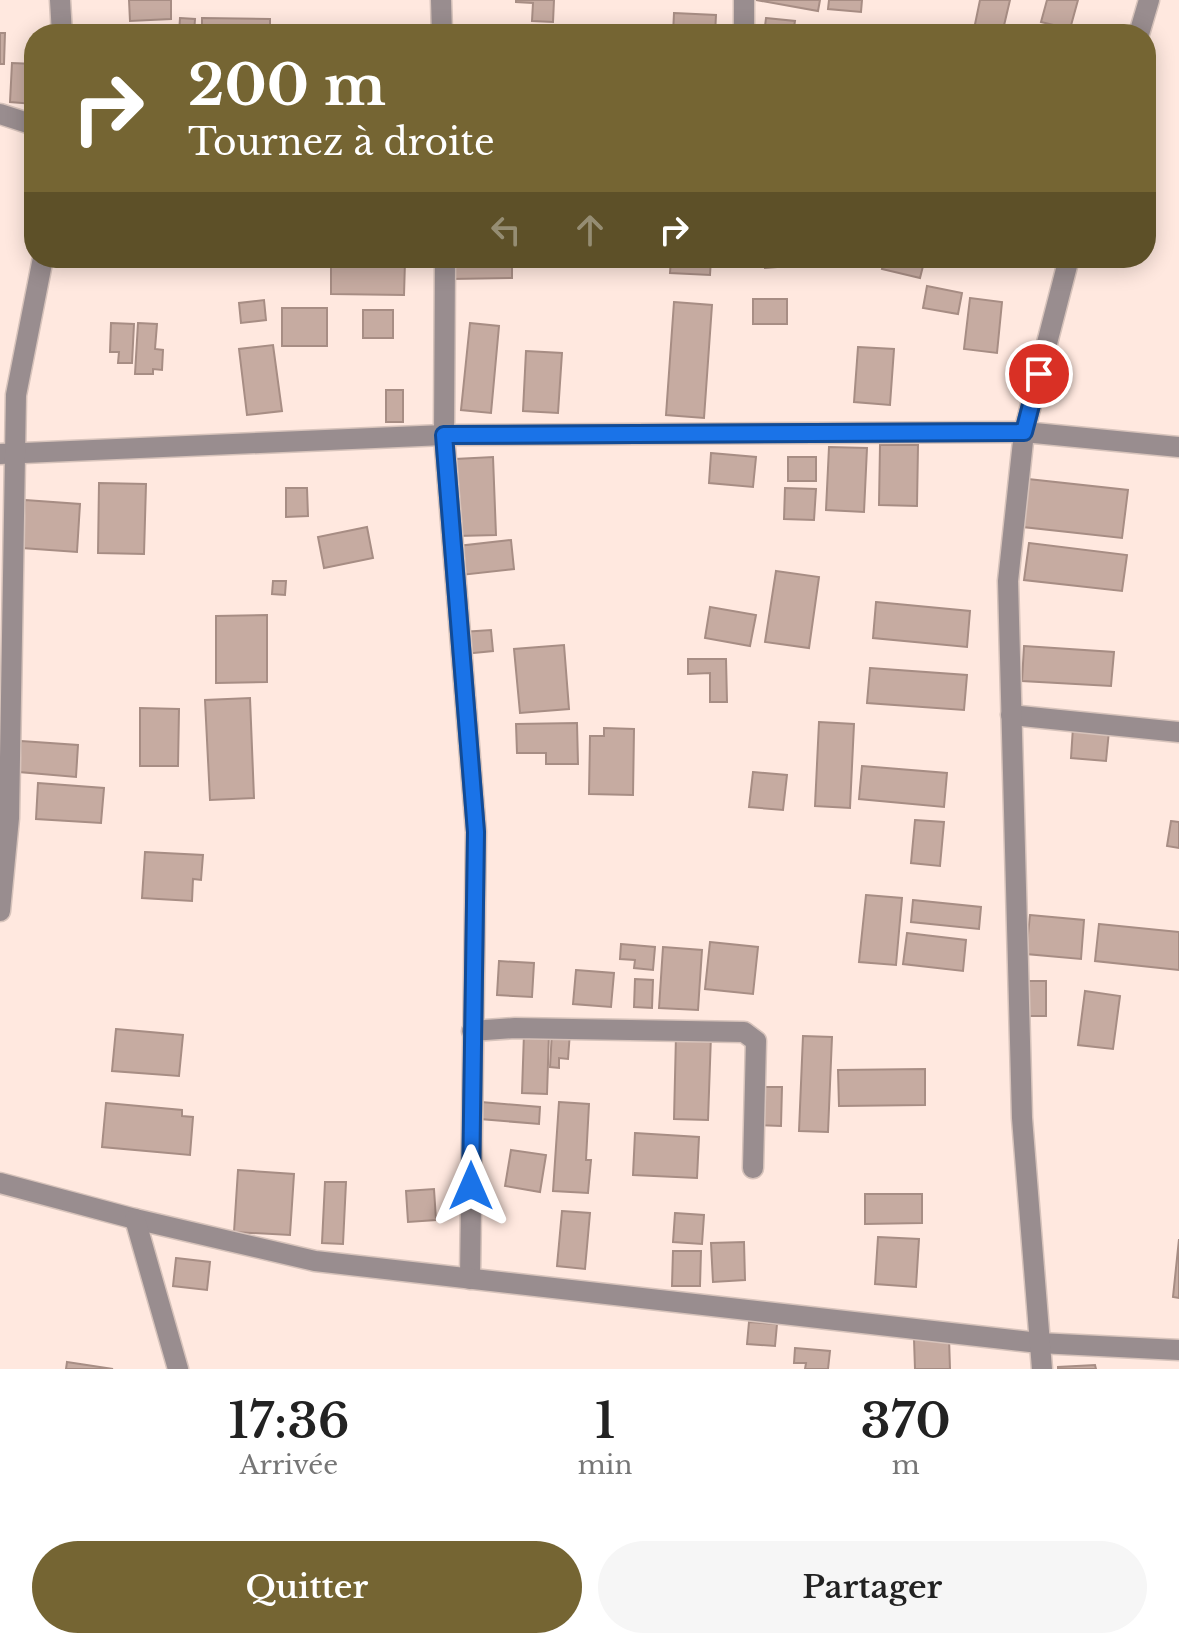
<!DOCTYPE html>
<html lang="fr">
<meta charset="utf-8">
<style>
:root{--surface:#fff;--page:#f6f6f6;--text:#222;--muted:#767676;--accent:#756533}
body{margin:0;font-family:"Libre Baskerville",serif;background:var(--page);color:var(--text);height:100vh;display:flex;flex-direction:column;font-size:30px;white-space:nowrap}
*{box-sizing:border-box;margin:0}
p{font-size:26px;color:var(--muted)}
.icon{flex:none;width:44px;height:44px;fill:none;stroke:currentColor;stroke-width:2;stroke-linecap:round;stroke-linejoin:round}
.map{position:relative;height:1369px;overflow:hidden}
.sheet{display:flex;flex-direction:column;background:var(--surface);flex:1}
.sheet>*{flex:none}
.hud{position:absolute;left:24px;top:24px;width:1132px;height:244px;border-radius:32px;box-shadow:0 4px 20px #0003;background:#756533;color:#fff;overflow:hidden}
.pin{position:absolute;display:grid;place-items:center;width:68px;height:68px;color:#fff;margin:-34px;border:4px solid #fff;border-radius:50%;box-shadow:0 2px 8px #0007}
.me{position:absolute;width:88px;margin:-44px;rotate:0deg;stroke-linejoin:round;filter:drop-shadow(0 0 6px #0008)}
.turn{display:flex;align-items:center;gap:28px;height:168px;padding:0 32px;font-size:36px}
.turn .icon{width:104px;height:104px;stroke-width:2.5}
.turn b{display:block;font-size:56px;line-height:68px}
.lanes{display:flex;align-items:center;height:76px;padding:0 32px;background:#0003;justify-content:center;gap:40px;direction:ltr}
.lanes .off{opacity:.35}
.eta{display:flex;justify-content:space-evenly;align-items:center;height:136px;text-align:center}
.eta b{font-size:48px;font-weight:600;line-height:56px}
.action{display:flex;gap:16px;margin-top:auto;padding:16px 32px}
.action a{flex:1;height:92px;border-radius:48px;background:var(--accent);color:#fff;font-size:32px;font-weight:600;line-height:92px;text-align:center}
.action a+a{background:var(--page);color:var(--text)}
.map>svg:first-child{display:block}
</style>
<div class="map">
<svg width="1179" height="1369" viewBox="0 0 1179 1369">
<rect width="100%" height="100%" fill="#ffe8df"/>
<!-- building -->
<g fill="#c6aba1" stroke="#a78d84" stroke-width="2">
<polygon points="129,0 171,0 171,19 130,21"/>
<polygon points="516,0 554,0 553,22 532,21 533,3 516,2"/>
<polygon points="756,0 820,0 818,11"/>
<polygon points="829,0 862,0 861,12 828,9"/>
<polygon points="980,0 1010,0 1002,34 973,34"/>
<polygon points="1047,0 1078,0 1070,29 1041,22"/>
<polygon points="674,13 716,15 715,34 673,34"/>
<polygon points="180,18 195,19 194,34 179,34"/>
<polygon points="202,18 270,19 270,34 202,34"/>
<polygon points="766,18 795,21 793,34 764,34"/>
<polygon points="122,28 165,32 165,34 121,34"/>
<rect x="463" y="28" width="24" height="6"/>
<polygon points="0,33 5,33 4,64 0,64"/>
<polygon points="12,63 34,64 34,104 10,102"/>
<polygon points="451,258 512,258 512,278 451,279"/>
<polygon points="671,258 711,258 710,275 670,273"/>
<polygon points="765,258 803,258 803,265 765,268"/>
<polygon points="884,258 925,258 920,278 882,269"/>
<polygon points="331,261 405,261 404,295 331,294"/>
<polygon points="927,286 962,293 958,314 923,308"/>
<polygon points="970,298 1002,302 997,353 964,349"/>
<rect x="753" y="299" width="34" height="25"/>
<polygon points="264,300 266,320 241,323 239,303"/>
<polygon points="674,302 712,305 704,418 666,415"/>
<rect x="282" y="308" width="45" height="38"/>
<rect x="363" y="310" width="30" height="28"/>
<polygon points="111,323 134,324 132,363 118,363 119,352 110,352"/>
<polygon points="138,323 157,324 155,349 163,350 162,370 153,369 153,374 135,374"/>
<polygon points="470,323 499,326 491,413 461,410"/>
<polygon points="273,345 282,411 247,415 239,349"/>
<polygon points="858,347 894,349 890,405 854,402"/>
<polygon points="526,351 562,353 558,413 523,411"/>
<rect x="386" y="390" width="17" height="32"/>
<polygon points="880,445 918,445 917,506 879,505"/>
<polygon points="829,447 867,448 864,512 826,510"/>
<polygon points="711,453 756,457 753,487 709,483"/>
<polygon points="493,457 496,535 458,536 455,459"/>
<rect x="788" y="457" width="28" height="24"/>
<polygon points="1028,479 1128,490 1122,538 1023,527"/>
<polygon points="99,483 146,484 144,554 98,553"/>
<polygon points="286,488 307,488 308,516 286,517"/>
<polygon points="785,488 816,489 814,520 784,519"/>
<polygon points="25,500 80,504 77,552 22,548"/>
<polygon points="367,527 373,558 324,568 318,537"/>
<polygon points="511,540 514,569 461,575 458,546"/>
<polygon points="1029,543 1127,555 1122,591 1024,580"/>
<polygon points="776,571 819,577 809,648 765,642"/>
<polygon points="273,581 286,581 285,595 272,594"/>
<polygon points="876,602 970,611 967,647 873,638"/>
<polygon points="710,607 756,615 750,646 705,638"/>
<polygon points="267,615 267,682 216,683 216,616"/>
<polygon points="491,630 493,651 464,654 462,632"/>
<polygon points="564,645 569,709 520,713 514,649"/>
<polygon points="1024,646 1114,652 1111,686 1022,681"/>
<polygon points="688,659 726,659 727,702 710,702 710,673 688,674"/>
<polygon points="870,668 967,675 964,710 867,703"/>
<polygon points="250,698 254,798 210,800 205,700"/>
<polygon points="140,708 179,709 178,766 140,766"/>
<polygon points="819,722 854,724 850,808 815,806"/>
<polygon points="577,723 578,764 546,764 546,753 517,753 516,724"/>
<polygon points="1073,727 1109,731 1106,761 1071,758"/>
<polygon points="604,728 634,729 633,795 589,794 590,736 604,736"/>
<polygon points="21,741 78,745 76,777 19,772"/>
<polygon points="862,766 947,773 944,807 859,799"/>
<polygon points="753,772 787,775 783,810 749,807"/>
<polygon points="38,783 104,788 101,823 36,819"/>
<polygon points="915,820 944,822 940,866 911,863"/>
<polygon points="1171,821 1179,822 1179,848 1167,846"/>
<polygon points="145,852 203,855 201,880 193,879 192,901 142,898"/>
<polygon points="866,895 902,898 896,965 859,962"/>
<polygon points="913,900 981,907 979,929 911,922"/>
<polygon points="1030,915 1084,920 1081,959 1026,954"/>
<polygon points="1099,924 1179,932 1179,970 1095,961"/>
<polygon points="907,933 966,940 963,971 903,964"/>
<polygon points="710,942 758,947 753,994 705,989"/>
<polygon points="621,944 655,947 653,970 634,968 635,960 620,959"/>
<polygon points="663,947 702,950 698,1010 659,1008"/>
<polygon points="499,961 534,963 532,997 497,995"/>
<polygon points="576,970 614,973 611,1007 573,1004"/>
<polygon points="635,979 653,980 652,1008 634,1007"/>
<polygon points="1025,981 1046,981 1046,1016 1024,1016"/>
<polygon points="1085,991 1120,996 1113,1049 1078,1045"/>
<polygon points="116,1029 183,1035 179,1076 112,1071"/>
<polygon points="552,1031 570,1032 568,1059 559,1058 559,1068 550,1067"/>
<polygon points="524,1033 549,1033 547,1094 522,1093"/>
<polygon points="676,1035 711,1035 708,1120 674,1119"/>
<polygon points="803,1036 832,1037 828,1132 799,1131"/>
<polygon points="925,1069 925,1105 839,1106 838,1070"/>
<polygon points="757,1087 782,1087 781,1126 756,1125"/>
<polygon points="481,1102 540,1107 539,1124 480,1119"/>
<polygon points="559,1102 589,1104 586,1160 591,1160 588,1193 553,1191"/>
<polygon points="106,1103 182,1110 182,1116 193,1117 190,1155 102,1147"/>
<polygon points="635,1133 699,1137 697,1178 633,1175"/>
<polygon points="511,1150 546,1155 540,1192 505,1186"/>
<polygon points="238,1170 294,1174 290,1235 234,1232"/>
<polygon points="325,1182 346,1182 343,1244 322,1243"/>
<polygon points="434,1189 436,1220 408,1222 406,1191"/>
<polygon points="865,1194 922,1194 922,1223 865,1224"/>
<polygon points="562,1211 590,1213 585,1269 557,1266"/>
<polygon points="675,1213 704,1215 702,1244 673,1242"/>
<polygon points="878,1237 919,1239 916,1287 875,1284"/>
<polygon points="1179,1239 1179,1298 1173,1297"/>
<polygon points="744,1242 745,1280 713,1282 711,1243"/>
<polygon points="673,1251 701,1251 700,1286 672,1286"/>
<polygon points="176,1258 210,1262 207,1290 173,1286"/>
<polygon points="749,1322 777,1324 775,1346 747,1344"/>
<polygon points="949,1338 950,1369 915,1369 914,1339"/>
<polygon points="795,1348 830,1351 828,1369 805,1369 806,1363 794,1363"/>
<polygon points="67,1362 113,1369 66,1369"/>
<polygon points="1095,1365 1096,1369 1058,1369 1058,1367"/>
</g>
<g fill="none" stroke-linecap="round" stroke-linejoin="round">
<!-- minor casing -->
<g stroke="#d7c3bb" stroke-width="23">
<g id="minor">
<polyline points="60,0 62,34"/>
<polyline points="441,0 442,34"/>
<polyline points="744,34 744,0"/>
<polyline points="1139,34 1149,0"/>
<polyline points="0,114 34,125"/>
<polyline points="445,258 444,435 476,832 470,1279"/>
<polyline points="0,454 444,435 1024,432 1179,447"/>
<polyline points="1011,715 1179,732"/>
<polyline points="0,911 9,818 16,395 43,258"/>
<polyline points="472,1031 515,1028 744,1032 756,1041 753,1168"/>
<polyline points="0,1183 135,1219 315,1261 1039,1343 1179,1350"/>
<polyline points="135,1219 178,1369"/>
<polyline points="1042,1369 1022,1118 1008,581 1024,432 1069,258"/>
</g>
</g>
<!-- minor -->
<use href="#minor" stroke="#998d8f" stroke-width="20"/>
</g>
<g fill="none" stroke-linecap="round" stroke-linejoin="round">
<!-- route casing -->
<g stroke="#114b97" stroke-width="20">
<polyline id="route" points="471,1186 476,832 444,435 1024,432 1039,374"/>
</g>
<!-- route -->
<use href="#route" stroke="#1a73e8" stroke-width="14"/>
</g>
</svg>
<div class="pin" style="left:1039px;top:374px;background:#d93025"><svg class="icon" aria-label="arrive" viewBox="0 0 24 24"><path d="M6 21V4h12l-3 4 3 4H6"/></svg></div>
<svg class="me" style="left:471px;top:1186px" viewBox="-20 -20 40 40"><path d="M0-17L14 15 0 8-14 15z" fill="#1a73e8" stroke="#fff" stroke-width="4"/></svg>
<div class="hud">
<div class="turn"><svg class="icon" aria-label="right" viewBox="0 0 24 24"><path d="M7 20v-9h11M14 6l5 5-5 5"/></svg><div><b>200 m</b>Tournez à droite</div></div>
<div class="lanes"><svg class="icon off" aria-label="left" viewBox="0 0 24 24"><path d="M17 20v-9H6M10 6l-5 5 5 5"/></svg><svg class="icon off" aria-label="ahead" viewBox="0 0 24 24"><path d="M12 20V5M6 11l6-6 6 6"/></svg><svg class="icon" aria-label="right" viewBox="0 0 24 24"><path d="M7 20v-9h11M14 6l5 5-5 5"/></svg></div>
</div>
</div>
<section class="sheet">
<div class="eta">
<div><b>17:36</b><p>Arrivée</p></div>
<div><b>1</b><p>min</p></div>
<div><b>370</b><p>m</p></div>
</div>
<div class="action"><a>Quitter</a><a>Partager</a></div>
</section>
